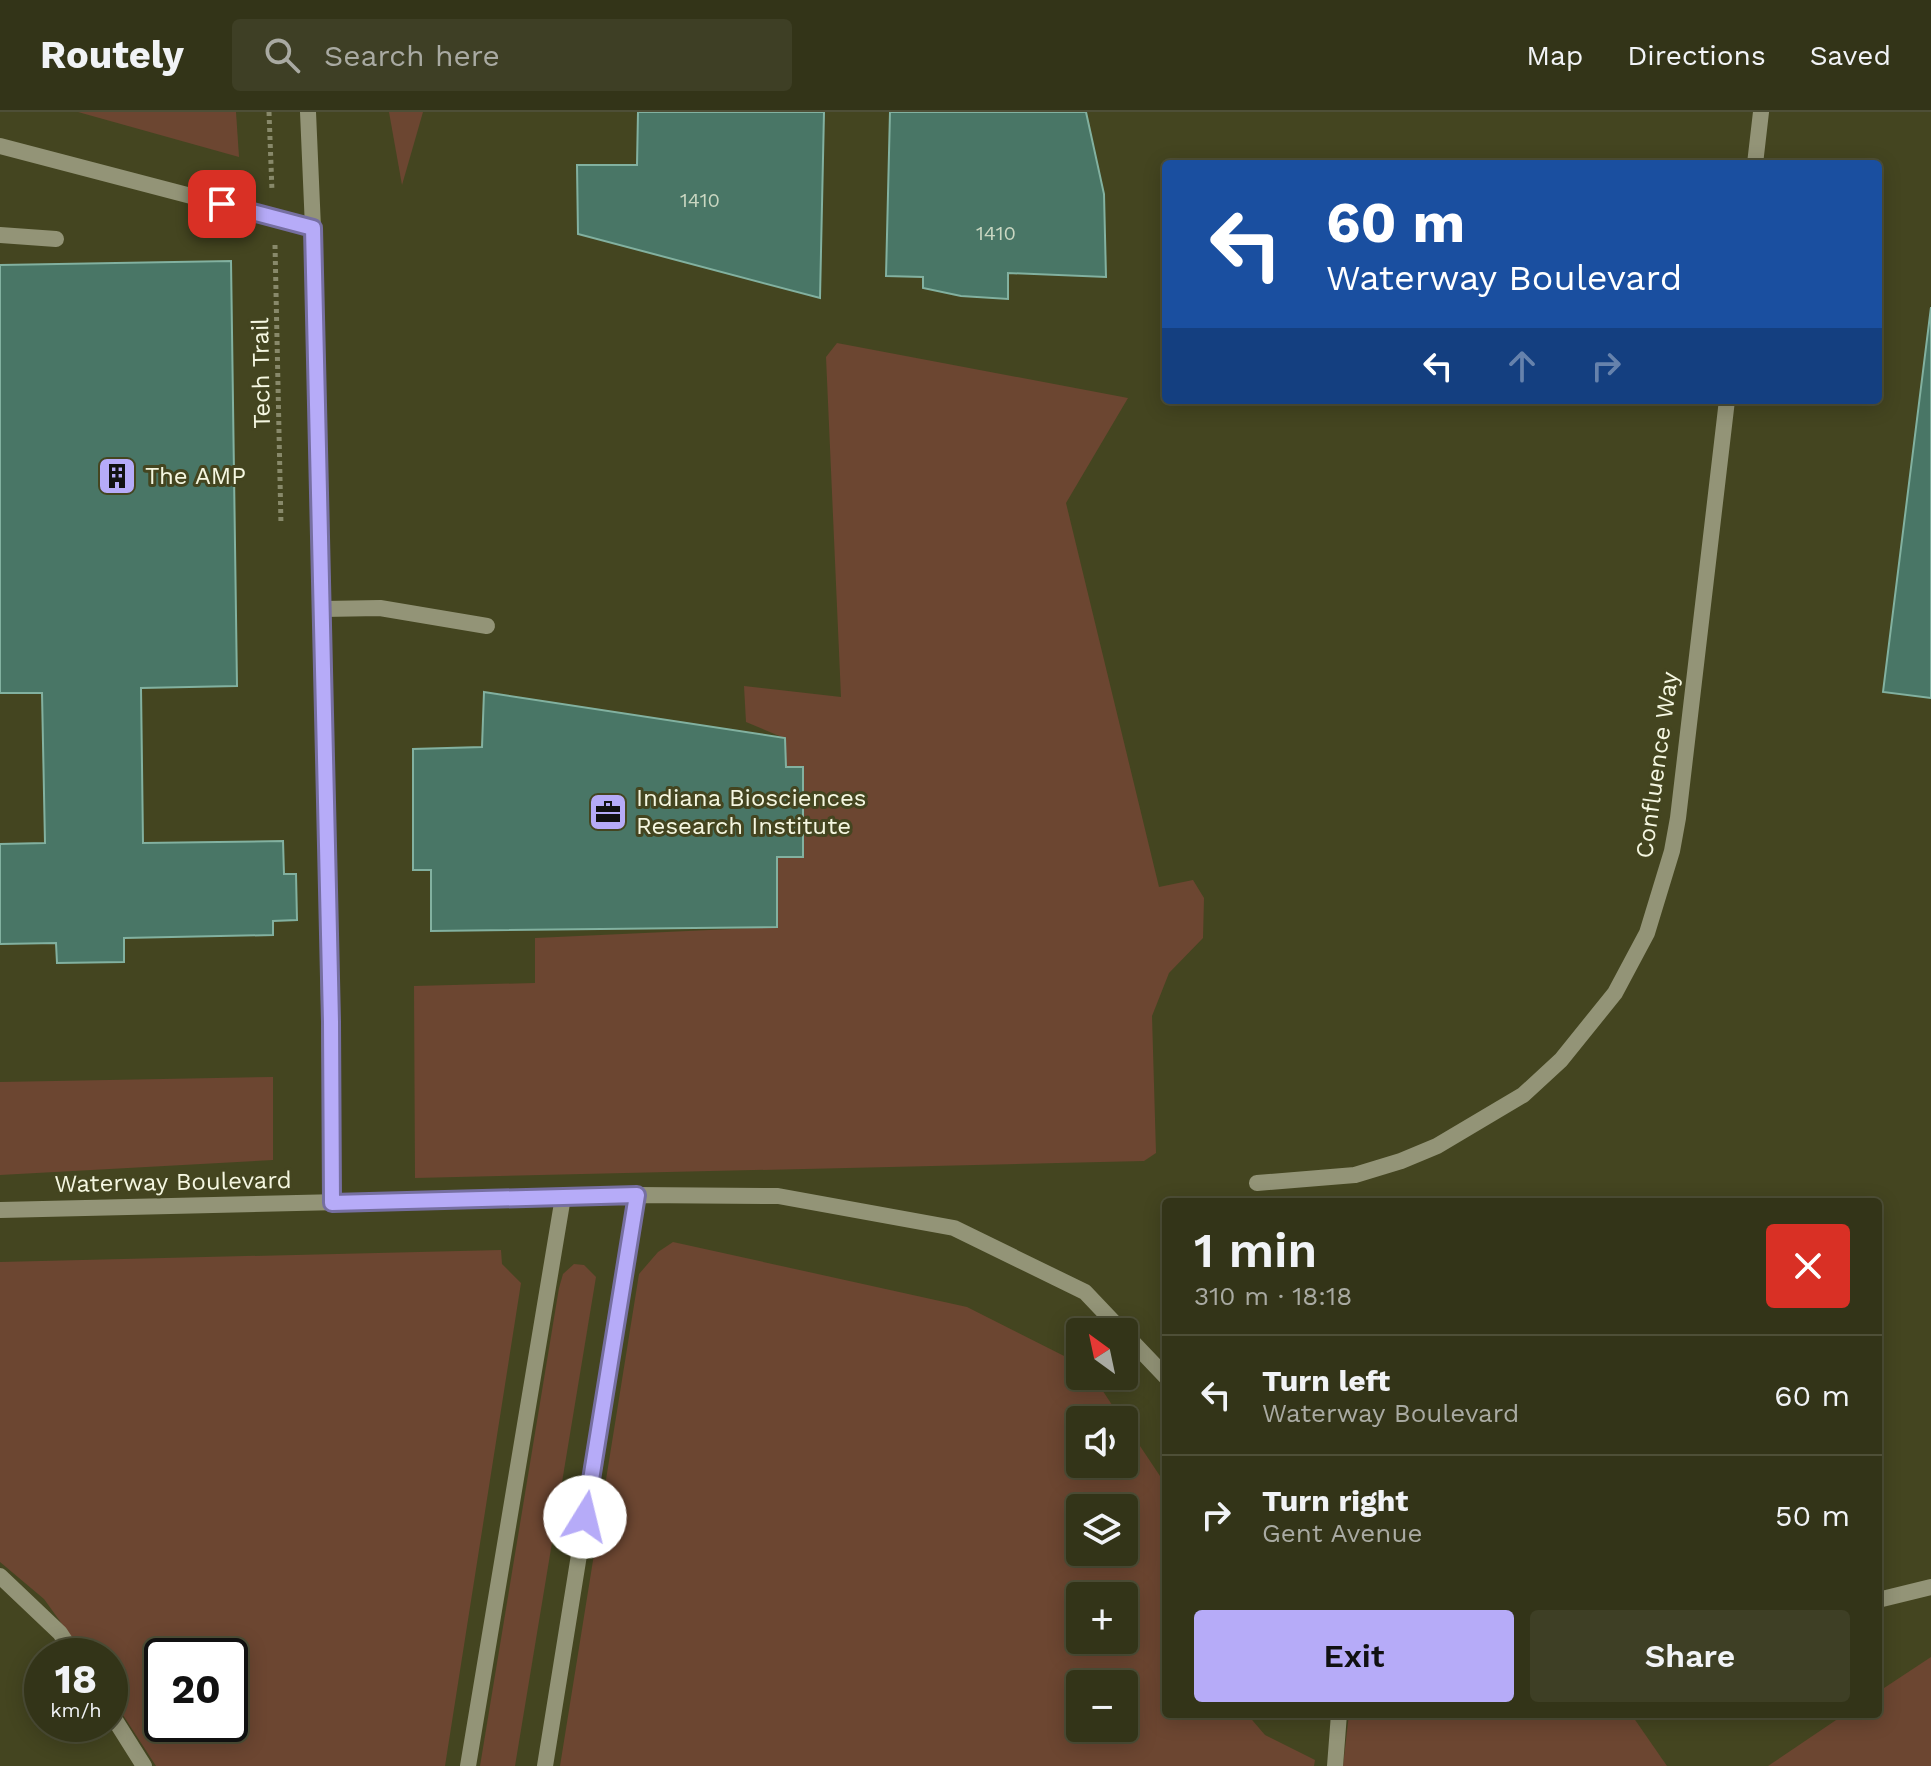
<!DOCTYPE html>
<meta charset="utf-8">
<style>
:root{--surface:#333418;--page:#3e3f25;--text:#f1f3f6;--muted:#a9aaa2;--line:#4e4f37;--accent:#b6abf8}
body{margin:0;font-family:"Work Sans",sans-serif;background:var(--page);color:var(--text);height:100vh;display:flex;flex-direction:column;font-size:30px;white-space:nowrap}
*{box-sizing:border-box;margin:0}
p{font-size:26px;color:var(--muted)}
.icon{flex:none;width:44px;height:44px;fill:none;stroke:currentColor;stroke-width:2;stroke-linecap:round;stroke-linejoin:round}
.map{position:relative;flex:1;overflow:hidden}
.panel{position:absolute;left:1162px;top:1086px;width:720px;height:520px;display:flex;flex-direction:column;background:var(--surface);border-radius:8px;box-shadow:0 4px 20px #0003,0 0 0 2px var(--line)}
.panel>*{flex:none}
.hud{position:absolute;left:1162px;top:48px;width:720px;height:244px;border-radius:8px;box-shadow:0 4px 20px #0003,0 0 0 2px var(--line);background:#1a4fa0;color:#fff;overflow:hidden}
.needle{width:52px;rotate:327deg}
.controls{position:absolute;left:1066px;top:1206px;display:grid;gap:16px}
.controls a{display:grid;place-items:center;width:72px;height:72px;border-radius:8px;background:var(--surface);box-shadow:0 4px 20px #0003,0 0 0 2px var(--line);font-size:40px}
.speed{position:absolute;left:24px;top:1526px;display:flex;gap:16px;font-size:40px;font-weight:700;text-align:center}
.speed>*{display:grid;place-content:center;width:104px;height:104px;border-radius:50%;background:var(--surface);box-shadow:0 4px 20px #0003,0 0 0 2px var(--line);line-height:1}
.speed small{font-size:20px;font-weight:400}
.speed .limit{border:4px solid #111;border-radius:12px;background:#fff;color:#111}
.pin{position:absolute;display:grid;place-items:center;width:68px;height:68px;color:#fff;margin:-34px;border-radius:16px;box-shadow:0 4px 12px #0006}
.me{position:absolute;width:88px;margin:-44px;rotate:9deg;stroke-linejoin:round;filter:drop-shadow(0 0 6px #0008)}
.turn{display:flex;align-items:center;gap:28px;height:168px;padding:0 32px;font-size:36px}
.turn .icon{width:104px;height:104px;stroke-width:2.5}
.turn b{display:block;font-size:56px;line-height:68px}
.lanes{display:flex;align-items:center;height:76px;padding:0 32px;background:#0003;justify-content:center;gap:40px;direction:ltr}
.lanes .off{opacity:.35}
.round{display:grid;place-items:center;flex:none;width:84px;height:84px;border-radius:8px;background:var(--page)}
.overview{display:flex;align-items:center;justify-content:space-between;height:136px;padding:0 32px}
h1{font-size:48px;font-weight:600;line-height:60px}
.action{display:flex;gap:16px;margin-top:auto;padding:16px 32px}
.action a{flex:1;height:92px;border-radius:8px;background:var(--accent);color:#111;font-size:32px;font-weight:600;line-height:92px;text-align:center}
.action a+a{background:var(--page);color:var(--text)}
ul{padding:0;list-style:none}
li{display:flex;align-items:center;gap:24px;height:120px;padding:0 32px;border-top:2px solid var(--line)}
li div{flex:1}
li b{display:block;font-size:30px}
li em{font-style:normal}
header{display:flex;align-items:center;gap:48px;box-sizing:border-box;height:112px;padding:0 40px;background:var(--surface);border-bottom:2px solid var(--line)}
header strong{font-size:38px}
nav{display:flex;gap:44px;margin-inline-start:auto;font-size:28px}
.search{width:560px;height:72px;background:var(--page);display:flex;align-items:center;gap:20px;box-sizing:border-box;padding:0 28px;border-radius:8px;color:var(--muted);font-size:30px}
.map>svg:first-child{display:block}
</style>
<header>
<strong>Routely</strong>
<div class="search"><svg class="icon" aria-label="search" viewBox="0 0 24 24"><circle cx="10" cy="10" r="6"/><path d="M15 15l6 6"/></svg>Search here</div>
<nav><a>Map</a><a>Directions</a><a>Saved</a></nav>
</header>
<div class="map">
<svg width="1931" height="1654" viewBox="0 0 1931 1654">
<rect width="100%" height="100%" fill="#444520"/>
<!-- green -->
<g fill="#6c4631" fill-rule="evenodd">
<polygon points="78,0 236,0 239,45"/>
<polygon points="389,0 423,0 402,73"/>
<polygon points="837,231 1128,286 1066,391 1159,775 1193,768 1204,786 1203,826 1169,861 1152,904 1156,1041 1144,1049 415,1066 414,874 535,871 535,826 777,815 777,745 802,745 803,655 786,655 784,626 746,610 744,574 841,585 826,245"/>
<polygon points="273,965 273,1048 0,1063 0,970"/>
<path d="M 673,1130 L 967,1195 L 1080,1252 L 1080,1264 L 1093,1264 L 1122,1308 L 1080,1308 L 1080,1352 L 1124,1352 L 1124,1310 L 1160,1364 L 1166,1409 L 1166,1602 L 1247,1602 L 1265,1623 L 1315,1648 L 1314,1654 L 560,1654 L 639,1162 L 658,1140 ZM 1080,1396 L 1124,1396 L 1124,1440 L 1080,1440 ZM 1080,1484 L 1124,1484 L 1124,1528 L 1080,1528 ZM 1124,1572 L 1124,1616 L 1080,1616 L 1080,1572 Z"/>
<path d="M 501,1138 L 502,1152 L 521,1171 L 445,1654 L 156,1654 L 110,1583 L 110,1544 L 85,1544 L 44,1487 L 0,1450 L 0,1150 ZM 162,1544 L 230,1544 L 230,1612 L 162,1612 Z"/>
<polygon points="574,1152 584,1153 596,1165 515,1654 480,1654 559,1176 563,1162"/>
<polygon points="1931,1545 1931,1654 1768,1654 1845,1602 1878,1602 1878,1580"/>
<polygon points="1349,1602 1631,1602 1667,1654 1343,1654"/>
</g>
<!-- building -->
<g fill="#497666" stroke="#82b1a0" stroke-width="2">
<polygon points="638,0 824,0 820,186 578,122 577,53 637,53"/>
<polygon points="890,0 1086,0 1104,82 1106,165 1008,161 1008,187 961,184 923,176 923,165 886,164"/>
<polygon points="231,149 237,574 141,576 143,731 283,729 284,762 296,762 297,808 273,809 273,823 124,826 124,850 57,851 56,831 0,832 0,732 45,731 42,581 0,581 0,153"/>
<polygon points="1931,195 1931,586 1883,580"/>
<polygon points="484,580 785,626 786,655 803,655 803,745 777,745 777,815 431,819 431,758 413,758 413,637 482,635"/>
</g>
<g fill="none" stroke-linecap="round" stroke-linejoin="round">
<!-- path -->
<g stroke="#88896a" stroke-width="5" stroke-dasharray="4 4" stroke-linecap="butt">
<polyline points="269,0 272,79"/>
<polyline points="275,133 281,413"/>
</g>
<!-- lane -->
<g stroke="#939477" stroke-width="16">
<polyline points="0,123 56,127"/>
<polyline points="323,497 380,496 487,514"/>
<polyline points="0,1464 60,1521 75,1544"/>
<polyline points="110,1600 144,1654"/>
<polyline points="468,1654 563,1085"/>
<polyline points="545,1654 637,1083"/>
<polyline points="1335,1654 1339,1602"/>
</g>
<!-- street -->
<g stroke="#939477" stroke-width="16">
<polyline points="308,0 313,116 323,497 332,1091"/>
<polyline points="0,34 313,116"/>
<polyline points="1755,52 1761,0"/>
<polyline points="1257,1071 1355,1063 1401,1049 1437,1034 1523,983 1561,948 1615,881 1647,821 1672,739 1678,706 1727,288"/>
<polyline points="0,1098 637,1083 778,1084 954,1116 1085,1180 1123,1220"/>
<polyline points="1124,1221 1166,1265"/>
<polyline points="1878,1488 1931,1475"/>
</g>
</g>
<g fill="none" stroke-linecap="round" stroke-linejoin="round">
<!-- route casing -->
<g stroke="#766fa1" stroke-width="20">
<polyline id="route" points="222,92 313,116 331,910 332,1091 637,1083 585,1405"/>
</g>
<!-- route -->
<use href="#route" stroke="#b6abf8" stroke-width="14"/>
</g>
<!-- icons -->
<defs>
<g id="building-square" transform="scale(2)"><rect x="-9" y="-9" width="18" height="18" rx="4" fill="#b6abf8" stroke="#444520"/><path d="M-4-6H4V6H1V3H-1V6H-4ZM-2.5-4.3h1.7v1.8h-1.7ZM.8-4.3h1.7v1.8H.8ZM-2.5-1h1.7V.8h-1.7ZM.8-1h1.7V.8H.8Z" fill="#111"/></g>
<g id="office-square" transform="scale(2)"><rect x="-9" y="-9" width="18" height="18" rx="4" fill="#b6abf8" stroke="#444520"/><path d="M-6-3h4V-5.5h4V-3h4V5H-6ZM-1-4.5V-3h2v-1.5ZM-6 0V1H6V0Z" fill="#111"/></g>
</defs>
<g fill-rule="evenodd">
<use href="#building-square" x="117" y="364"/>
<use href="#office-square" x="608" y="700"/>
</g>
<g text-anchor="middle" stroke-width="6" stroke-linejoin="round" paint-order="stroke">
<!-- number labels -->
<g font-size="20" fill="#cad7c2">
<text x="700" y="95">1410</text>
<text x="996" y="128">1410</text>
</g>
<!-- street labels -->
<g font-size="24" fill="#f5f7e1" stroke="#444520">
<text transform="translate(261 261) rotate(-91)" y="8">Tech Trail</text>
<text transform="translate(1657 653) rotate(-82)" y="8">Confluence Way</text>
<text transform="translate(173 1070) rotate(-1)" y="8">Waterway Boulevard</text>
</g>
<!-- poi labels -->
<g font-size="24" fill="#f5f7e1" stroke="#444520" text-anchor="start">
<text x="145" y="372">The AMP</text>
<text x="636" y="694">Indiana Biosciences<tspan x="636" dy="28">Research Institute</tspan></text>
</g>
</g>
</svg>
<div class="controls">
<a><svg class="needle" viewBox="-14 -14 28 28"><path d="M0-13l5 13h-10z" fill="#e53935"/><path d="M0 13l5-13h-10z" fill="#a9aaa2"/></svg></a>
<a><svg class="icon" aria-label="sound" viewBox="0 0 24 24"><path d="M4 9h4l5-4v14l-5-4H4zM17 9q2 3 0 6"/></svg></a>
<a><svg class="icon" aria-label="layers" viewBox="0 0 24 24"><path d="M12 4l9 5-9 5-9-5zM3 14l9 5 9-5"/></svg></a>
<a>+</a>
<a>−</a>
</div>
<div class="speed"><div>18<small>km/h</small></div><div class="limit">20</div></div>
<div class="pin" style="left:222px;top:92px;background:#d93025"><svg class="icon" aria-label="arrive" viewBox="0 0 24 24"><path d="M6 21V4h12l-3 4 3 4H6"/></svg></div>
<svg class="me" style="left:585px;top:1405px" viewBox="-20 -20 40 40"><circle r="19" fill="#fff"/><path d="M0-13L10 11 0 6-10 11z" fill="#b6abf8"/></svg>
<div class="hud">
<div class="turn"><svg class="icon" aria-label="left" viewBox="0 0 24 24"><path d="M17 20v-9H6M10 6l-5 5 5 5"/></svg><div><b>60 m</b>Waterway Boulevard</div></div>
<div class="lanes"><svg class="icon" aria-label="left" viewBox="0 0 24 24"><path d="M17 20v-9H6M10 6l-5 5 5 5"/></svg><svg class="icon off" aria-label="ahead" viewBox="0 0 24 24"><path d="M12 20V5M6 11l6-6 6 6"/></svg><svg class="icon off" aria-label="right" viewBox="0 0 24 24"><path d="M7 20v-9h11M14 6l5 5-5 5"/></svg></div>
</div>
<section class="panel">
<div class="overview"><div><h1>1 min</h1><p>310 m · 18:18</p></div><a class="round" style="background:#d93025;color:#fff"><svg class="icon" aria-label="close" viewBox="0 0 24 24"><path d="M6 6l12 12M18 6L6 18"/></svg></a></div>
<ul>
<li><svg class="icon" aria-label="left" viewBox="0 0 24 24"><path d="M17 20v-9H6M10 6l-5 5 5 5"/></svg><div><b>Turn left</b><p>Waterway Boulevard</p></div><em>60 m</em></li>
<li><svg class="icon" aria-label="right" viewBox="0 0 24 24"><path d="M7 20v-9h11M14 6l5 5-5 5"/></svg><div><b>Turn right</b><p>Gent Avenue</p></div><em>50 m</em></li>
</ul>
<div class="action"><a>Exit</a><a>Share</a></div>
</section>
</div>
